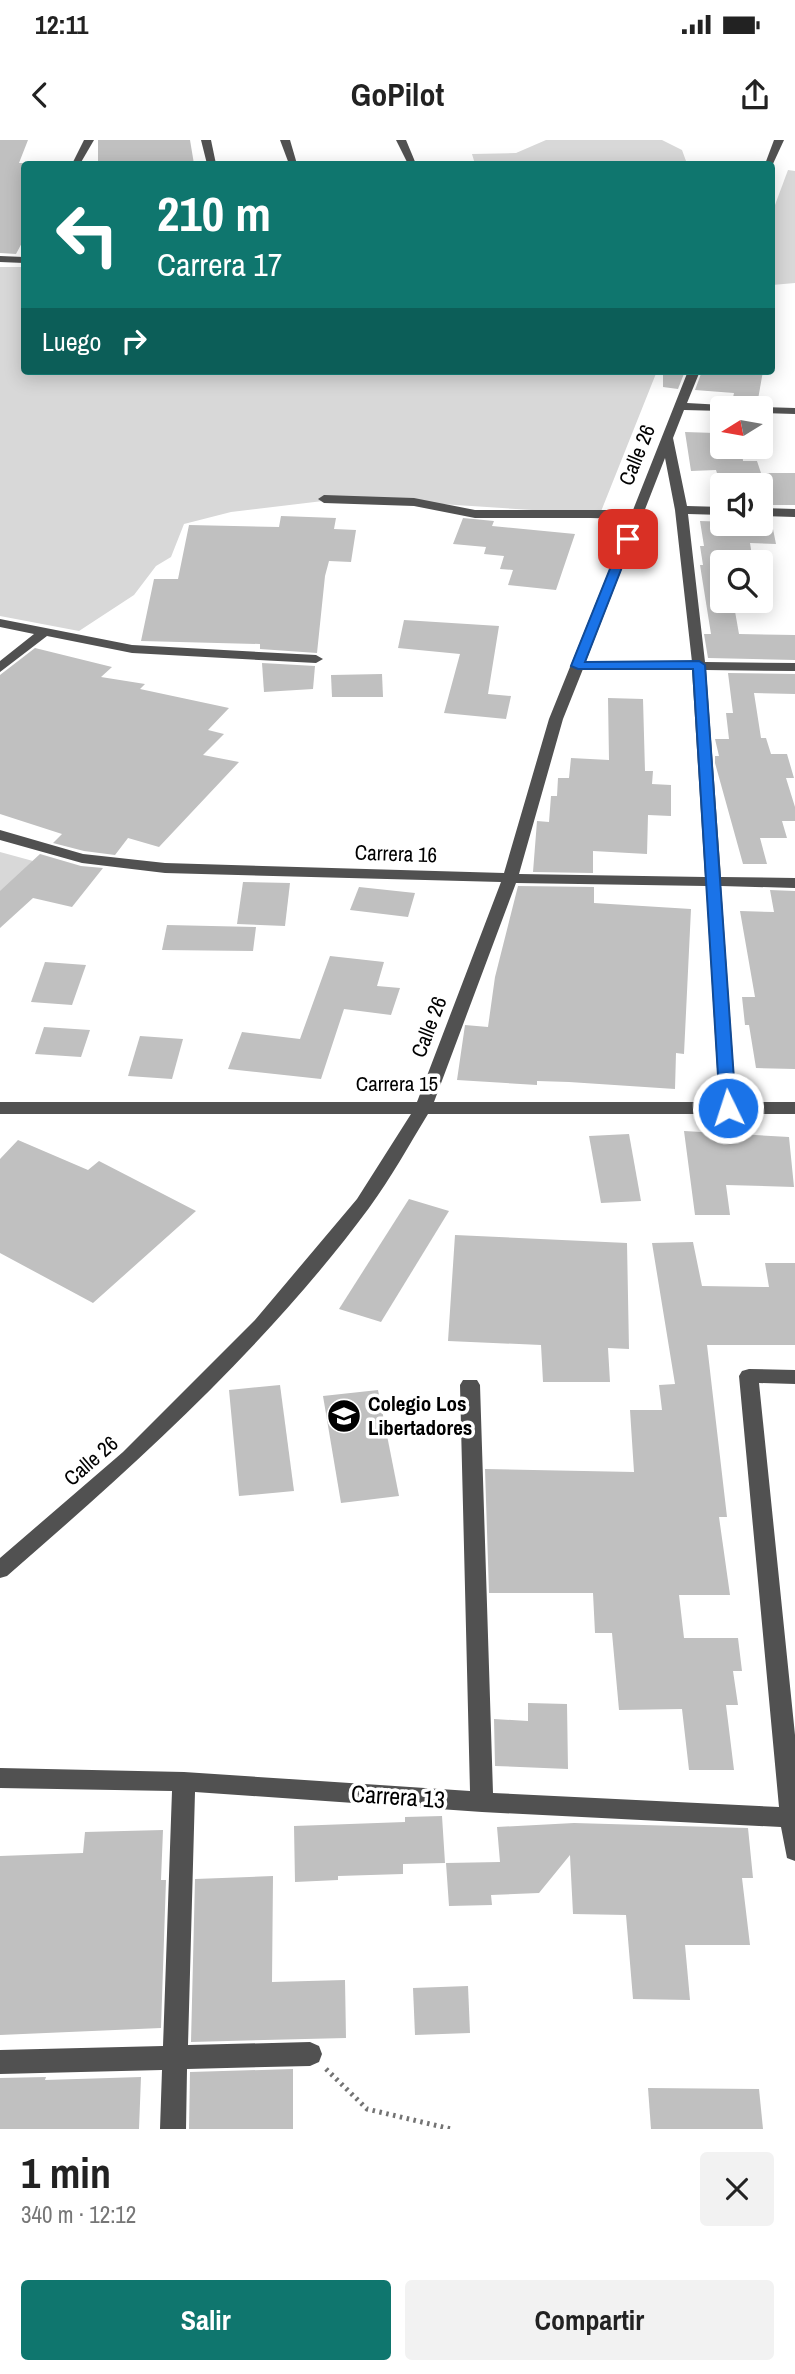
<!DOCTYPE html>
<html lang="es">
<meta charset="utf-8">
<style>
:root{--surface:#fff;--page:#f2f2f2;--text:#222;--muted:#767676;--accent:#0f766e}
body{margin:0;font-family:"Archivo Narrow",sans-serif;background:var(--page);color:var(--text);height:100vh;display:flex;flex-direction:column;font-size:26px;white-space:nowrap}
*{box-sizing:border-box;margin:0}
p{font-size:23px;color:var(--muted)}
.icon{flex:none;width:38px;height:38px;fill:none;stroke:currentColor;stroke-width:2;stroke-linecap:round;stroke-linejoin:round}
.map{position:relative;height:1989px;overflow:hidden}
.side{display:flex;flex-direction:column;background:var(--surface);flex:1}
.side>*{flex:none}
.top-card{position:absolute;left:21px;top:21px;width:754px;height:214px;border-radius:7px;box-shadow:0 4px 18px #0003;background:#0f766e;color:#fff;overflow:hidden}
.needle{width:46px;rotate:259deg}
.controls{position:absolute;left:710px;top:256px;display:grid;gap:14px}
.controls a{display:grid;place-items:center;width:63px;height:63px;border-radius:7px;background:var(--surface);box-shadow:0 4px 18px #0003;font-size:35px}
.pin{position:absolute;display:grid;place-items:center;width:60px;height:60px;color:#fff;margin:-30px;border-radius:14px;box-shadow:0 4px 10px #0006}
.me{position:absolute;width:77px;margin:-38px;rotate:356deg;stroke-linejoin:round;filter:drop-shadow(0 0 5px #0008)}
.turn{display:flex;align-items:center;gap:24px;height:147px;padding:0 21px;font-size:32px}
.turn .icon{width:91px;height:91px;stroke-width:2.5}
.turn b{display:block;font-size:49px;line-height:60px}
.then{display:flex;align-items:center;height:66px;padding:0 21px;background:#0003;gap:14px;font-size:26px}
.round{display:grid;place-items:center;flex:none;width:74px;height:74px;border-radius:7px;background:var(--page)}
.headline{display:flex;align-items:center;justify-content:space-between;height:119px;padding:0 21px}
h1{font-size:42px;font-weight:800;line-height:52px}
.primary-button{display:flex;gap:14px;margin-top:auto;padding:14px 21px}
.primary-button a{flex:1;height:80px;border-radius:7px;background:var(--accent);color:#fff;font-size:28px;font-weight:800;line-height:80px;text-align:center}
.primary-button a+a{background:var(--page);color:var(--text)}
.status{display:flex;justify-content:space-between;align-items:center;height:49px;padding:0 35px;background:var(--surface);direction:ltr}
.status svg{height:19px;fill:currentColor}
header{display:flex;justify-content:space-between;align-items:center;height:91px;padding:0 21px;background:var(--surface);font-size:32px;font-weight:800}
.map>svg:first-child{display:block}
</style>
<div class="status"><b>12:11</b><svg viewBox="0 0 49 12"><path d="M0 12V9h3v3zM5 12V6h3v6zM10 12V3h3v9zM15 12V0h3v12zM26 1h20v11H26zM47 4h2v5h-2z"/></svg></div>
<header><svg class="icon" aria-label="back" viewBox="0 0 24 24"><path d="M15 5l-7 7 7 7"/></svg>GoPilot<svg class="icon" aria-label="share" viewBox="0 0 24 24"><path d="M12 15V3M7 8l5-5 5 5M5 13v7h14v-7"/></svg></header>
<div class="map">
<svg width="795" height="1989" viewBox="0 0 795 1989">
<rect width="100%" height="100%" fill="#fff"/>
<!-- green -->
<g fill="#d8d8d8">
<polygon points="546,0 662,0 682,10 686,21 738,24 475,24 472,14 516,13"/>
<polygon points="788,30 795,31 795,143 772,145 772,73"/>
<polygon points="0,127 24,127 24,231 657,231 598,379 532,370 348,358 231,372 184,384 171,417 156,426 134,455 79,491 0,476"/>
<polygon points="0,712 33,721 0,755"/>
</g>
<!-- building -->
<g fill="#c0c0c0">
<polygon points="0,0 28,0 19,23 24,23 24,99 16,114 0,113"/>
<polygon points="98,0 190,0 194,24 98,24"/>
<polygon points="663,231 685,231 678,249 663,247"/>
<polygon points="702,231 763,231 757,265 755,268 731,266 734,253 695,250"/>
<polygon points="685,292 715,293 717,308 742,309 743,321 757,321 761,333 795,333 795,365 761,365 761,345 723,345 723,352 716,330 691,331"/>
<polygon points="281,376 336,378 334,389 356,390 351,422 329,421 325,436 317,513 260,509 260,504 141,501 154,439 178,439 189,385 279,387"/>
<polygon points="463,378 494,381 492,386 575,394 556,450 508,445 513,430 500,429 504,416 484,414 486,407 453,404"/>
<polygon points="761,379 771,379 776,404 750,403 753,422 723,422 723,460 733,460 739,494 795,495 795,520 708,518 704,494 711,494 700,425 703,425 700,406 704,406 700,381 761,383"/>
<polygon points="404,480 499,486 488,554 511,556 506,579 444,573 460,514 398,508"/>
<polygon points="35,508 112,527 101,537 145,544 140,549 229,568 208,590 224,594 203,615 239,622 159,707 128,698 115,715 84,711 53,703 62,694 0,674 0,535"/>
<polygon points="262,523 315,526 313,549 264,552"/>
<polygon points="728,533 795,534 795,554 754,553 761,598 766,598 771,614 787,614 794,638 786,638 795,667 795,681 782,681 787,698 760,698 767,724 743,724 715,623 715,616 719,616 715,599 729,599 726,573 733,573"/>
<polygon points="382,534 383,557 332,557 331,535"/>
<polygon points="608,558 643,559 645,631 653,631 652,644 671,645 671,676 648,675 647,714 593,711 593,733 533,732 537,681 549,682 551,656 557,656 558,638 569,638 571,618 609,620"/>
<polygon points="40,714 81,726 103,728 72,767 33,758 0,788 0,751"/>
<polygon points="243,742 290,743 285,786 237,784"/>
<polygon points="518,746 594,747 594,763 691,769 684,914 676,913 675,949 569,942 537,941 537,945 457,940 465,885 488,887 495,837"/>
<polygon points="359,747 415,753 408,777 350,770"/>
<polygon points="770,750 795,751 795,929 756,928 749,885 745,885 742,857 755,857 740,771 774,772"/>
<polygon points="167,785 256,787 253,811 162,810"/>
<polygon points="330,816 384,822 377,846 400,848 391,875 344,869 321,939 228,929 242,892 300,899"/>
<polygon points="45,822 86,825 72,865 31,862"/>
<polygon points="44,887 90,890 81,917 35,914"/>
<polygon points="140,896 183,899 172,939 128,936"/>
<polygon points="684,991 789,997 794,1047 726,1045 730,1075 695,1075"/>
<polygon points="629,994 641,1061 601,1063 589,996"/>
<polygon points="18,1000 88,1030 99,1021 196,1071 93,1163 0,1113 0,1019"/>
<polygon points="409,1059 449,1071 381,1182 339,1169"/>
<polygon points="455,1095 627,1103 629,1209 608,1208 610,1242 543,1242 541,1205 448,1201"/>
<polygon points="693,1102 702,1146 769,1147 765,1123 795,1123 795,1205 707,1205 727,1377 719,1377 730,1455 679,1455 684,1498 738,1498 742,1531 733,1531 738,1565 726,1565 734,1630 689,1630 682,1569 619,1570 612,1493 595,1493 593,1453 489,1453 485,1329 634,1332 630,1270 662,1270 659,1245 675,1244 652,1103"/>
<polygon points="280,1245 294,1351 239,1356 229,1250"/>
<polygon points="378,1250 399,1356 341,1363 323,1256"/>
<polygon points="528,1563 567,1564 568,1629 495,1626 494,1579 528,1581"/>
<polygon points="442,1676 445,1723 403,1724 403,1734 338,1736 338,1740 295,1742 294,1686 405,1682 405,1677"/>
<polygon points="574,1683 748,1688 753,1738 742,1738 750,1805 685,1805 690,1860 633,1859 626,1775 573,1774 570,1715 539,1753 491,1755 492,1765 449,1766 446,1723 500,1722 497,1687"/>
<polygon points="163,1690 161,1740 166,1740 161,1888 0,1895 0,1716 83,1713 85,1692"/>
<polygon points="273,1736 272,1842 345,1840 346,1898 191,1902 195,1739"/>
<polygon points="468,1846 470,1893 415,1895 413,1848"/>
<polygon points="293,1929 293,1989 189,1989 190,1932"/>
<polygon points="46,1937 45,1940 141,1937 139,1989 0,1989 0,1938"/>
<polygon points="648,1948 759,1949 763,1989 651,1989"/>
</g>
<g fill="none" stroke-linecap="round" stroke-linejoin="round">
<!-- path -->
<polyline stroke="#737373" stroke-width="5" stroke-dasharray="2.5 4.5" stroke-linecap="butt" points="326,1929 367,1969 451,1989"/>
<!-- minor -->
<g fill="#515151" fill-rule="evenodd">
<polygon points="84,0 94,0 80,24 72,24"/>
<polygon points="201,0 211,0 216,24 207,24"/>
<polygon points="280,0 290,0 297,24 289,24"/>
<polygon points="396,0 406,0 416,24 408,24"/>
<polygon points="774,0 784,0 772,26 765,24"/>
<polygon points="0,116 24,117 24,123 0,122"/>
<path d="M 688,231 L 700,231 L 687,263 L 723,265 L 729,268 L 723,268 L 723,271 L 684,270 L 673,298 L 687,366 L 723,367 L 723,375 L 688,374 L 705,522 L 795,523 L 795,531 L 706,530 L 721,737 L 795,738 L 795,748 L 721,746 L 736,962 L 795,962 L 795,974 L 428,974 C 409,1005 391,1038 369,1068 C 266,1207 137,1323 7,1436 L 0,1438 L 0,1418 L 123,1312 L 255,1180 L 357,1059 L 411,974 L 0,974 L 0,962 L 417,962 L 501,742 L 165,733 L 82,723 L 0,700 L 0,690 L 83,714 L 165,723 L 504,733 L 549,579 L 630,378 L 475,378 L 414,366 L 324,363 L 318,359 L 324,355 L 414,358 L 475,370 L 633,370 ZM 665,318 L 675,370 L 692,522 L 586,521 ZM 583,529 L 692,530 L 705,737 L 519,734 L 563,579 ZM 516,743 L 706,746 L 719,962 L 434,962 Z"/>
<polygon points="761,267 795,268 795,274 761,273 761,268 757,268"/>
<polygon points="761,368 795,369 795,377 761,376"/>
<polygon points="0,479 132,505 316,515 323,519 316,523 132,513 47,496 0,532 0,521 34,494 0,487"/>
<polygon points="749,1229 795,1230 795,1244 759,1243 795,1595 795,1721 787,1718 781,1687 482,1672 195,1652 188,1905 310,1902 319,1906 322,1914 319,1922 310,1926 187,1929 186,1989 160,1989 162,1930 0,1934 0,1910 163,1906 172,1651 0,1648 0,1628 184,1632 470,1651 460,1245 463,1240 477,1240 480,1245 493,1653 779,1667 739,1236 742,1231"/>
</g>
</g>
<!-- route -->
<polygon fill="#1a73e8" stroke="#114b97" stroke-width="2" points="628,396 633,399 585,522 699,521 705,525 736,968 728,973 720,968 693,529 578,529 571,526 622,399"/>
<!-- icons -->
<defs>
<g id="school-disc" transform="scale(1.75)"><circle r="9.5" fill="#000" stroke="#fff"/><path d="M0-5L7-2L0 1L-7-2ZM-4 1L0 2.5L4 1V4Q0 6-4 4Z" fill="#fff"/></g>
</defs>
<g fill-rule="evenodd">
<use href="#school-disc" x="344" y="1276"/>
</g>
<g text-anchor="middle" stroke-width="7" stroke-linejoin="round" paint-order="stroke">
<!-- street labels -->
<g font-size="21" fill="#000" stroke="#fff">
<text transform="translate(637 315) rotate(-68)" y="7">Calle 26</text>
<text transform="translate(396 714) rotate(2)" y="7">Carrera 16</text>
<text transform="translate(429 887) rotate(-69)" y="7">Calle 26</text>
<text x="397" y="951">Carrera 15</text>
<text transform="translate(91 1321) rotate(-41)" y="7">Calle 26</text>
</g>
<!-- poi labels -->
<g font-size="21" font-weight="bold" fill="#000" stroke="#fff" text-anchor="start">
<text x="368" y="1271">Colegio Los<tspan x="368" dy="24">Libertadores</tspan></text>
</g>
<!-- near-street labels -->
<g font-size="24" fill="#000" stroke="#fff">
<text transform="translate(398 1657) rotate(4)" y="8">Carrera 13</text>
</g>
</g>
</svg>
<div class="controls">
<a><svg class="needle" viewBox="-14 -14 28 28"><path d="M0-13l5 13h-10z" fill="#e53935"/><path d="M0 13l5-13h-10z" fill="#767676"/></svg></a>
<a><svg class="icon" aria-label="sound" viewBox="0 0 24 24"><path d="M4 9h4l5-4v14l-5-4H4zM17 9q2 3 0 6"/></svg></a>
<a><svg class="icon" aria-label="search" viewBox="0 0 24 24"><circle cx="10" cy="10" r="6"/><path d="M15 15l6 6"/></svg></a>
</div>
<div class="pin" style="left:628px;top:399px;background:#d93025"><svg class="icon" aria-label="arrive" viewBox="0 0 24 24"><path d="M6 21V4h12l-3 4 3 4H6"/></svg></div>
<svg class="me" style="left:728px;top:968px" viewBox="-20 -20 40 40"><circle r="17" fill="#1a73e8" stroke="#fff" stroke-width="3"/><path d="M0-11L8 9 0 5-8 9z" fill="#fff"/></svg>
<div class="top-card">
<div class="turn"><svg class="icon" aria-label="left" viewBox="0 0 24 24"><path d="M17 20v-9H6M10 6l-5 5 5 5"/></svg><div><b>210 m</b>Carrera 17</div></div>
<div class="then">Luego<svg class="icon" aria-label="right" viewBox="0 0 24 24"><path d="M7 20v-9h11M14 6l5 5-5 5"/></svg></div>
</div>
</div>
<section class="side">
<div class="headline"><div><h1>1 min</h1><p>340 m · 12:12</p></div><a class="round"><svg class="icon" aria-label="close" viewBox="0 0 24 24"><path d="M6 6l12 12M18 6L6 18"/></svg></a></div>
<div class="primary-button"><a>Salir</a><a>Compartir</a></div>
</section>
